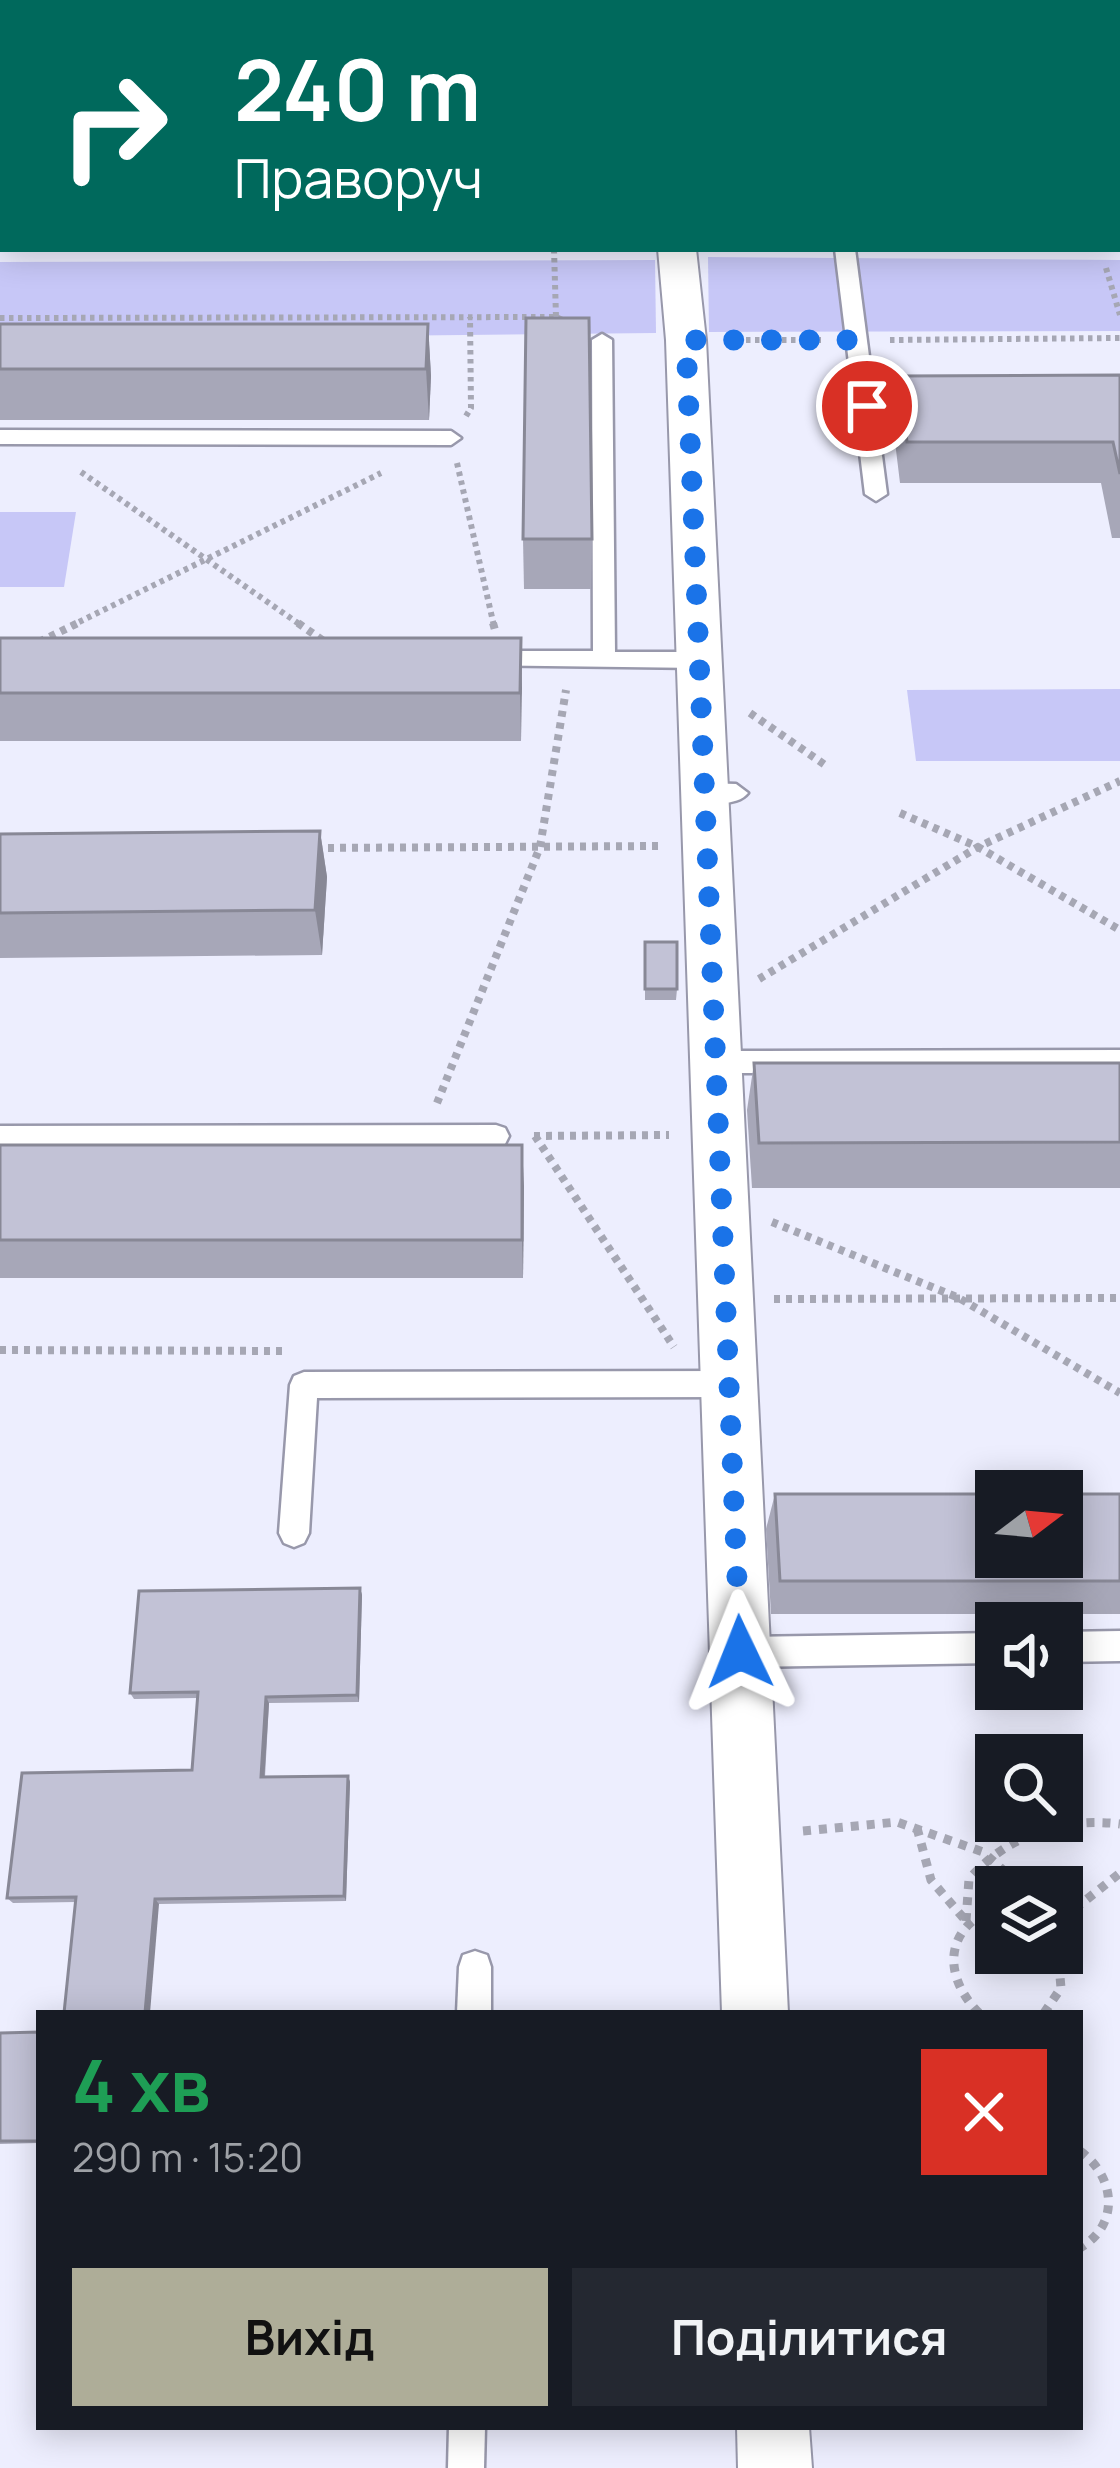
<!DOCTYPE html>
<html lang="uk">
<meta charset="utf-8">
<style>
:root{--surface:#171b24;--page:#242831;--text:#f1f3f6;--muted:#9ea1a6;--accent:#aead98}
body{margin:0;font-family:Manrope,sans-serif;background:var(--page);color:var(--text);height:100vh;display:flex;flex-direction:column;font-size:45px;white-space:nowrap}
*{box-sizing:border-box;margin:0}
p{font-size:39px;color:var(--muted)}
.icon{flex:none;width:66px;height:66px;fill:none;stroke:currentColor;stroke-width:2;stroke-linecap:round;stroke-linejoin:round}
.map{position:relative;flex:1;overflow:hidden}
.side{position:absolute;left:36px;top:2010px;width:1047px;height:420px;display:flex;flex-direction:column;background:var(--surface);border-radius:0px;box-shadow:0 6px 30px #0003}
.side>*{flex:none}
.top-card{position:absolute;left:0px;top:0px;width:1122px;height:252px;box-shadow:0 6px 30px #0003;background:#00695c;color:#fff;overflow:hidden}
.needle{width:78px;rotate:74deg}
.buttons{position:absolute;left:975px;top:1470px;display:grid;gap:24px}
.buttons a{display:grid;place-items:center;width:108px;height:108px;border-radius:0px;background:var(--surface);box-shadow:0 6px 30px #0003;font-size:60px}
.pin{position:absolute;display:grid;place-items:center;width:102px;height:102px;color:#fff;margin:-51px;border:6px solid #fff;border-radius:50%;box-shadow:0 3px 12px #0007}
.me{position:absolute;width:132px;margin:-66px;rotate:358deg;stroke-linejoin:round;filter:drop-shadow(0 0 9px #0008)}
.turn{display:flex;align-items:center;gap:42px;height:252px;padding:0 36px;font-size:54px}
.turn .icon{width:156px;height:156px;stroke-width:2.5}
.turn b{display:block;font-size:84px;line-height:102px}
.round{display:grid;place-items:center;flex:none;width:126px;height:126px;border-radius:0px;background:var(--page)}
.headline{display:flex;align-items:center;justify-content:space-between;height:204px;padding:0 36px}
h1{font-size:72px;font-weight:700;line-height:90px;color:#1e9e55}
.primary-button{display:flex;gap:24px;margin-top:auto;padding:24px 36px}
.primary-button a{flex:1;height:138px;border-radius:0px;background:var(--accent);color:#111;font-size:48px;font-weight:700;line-height:138px;text-align:center}
.primary-button a+a{background:var(--page);color:var(--text)}
.map>svg:first-child{display:block}
</style>
<div class="map">
<svg width="1120" height="2468" viewBox="0 0 1120 2468">
<rect width="100%" height="100%" fill="#edeefe"/>
<!-- green -->
<g fill="#c7c7f7">
<polygon points="708,257 1120,260 1120,331 709,332"/>
<polygon points="655,260 656,333 0,340 0,262"/>
<polygon points="0,512 76,512 64,587 0,587"/>
<polygon points="1120,689 1120,761 916,761 907,690"/>
</g>
<g fill="none" stroke-linecap="round" stroke-linejoin="round">
<!-- lane casing -->
<g stroke="#9898ab" stroke-width="5">
<g id="lane">
<polygon points="835,249 855,249 887,494 876,501 865,494"/>
<polygon points="602,334 612,340 615,652 699,652 710,660 699,668 479,665 476,659 487,651 593,651 592,340"/>
<polygon points="0,430 451,431 461,438 451,445 0,444"/>
<path d="M 704,783 L 736,784 L 748,793 C 737,807 703,806 692,792 Z"/>
<polygon points="1120,1050 1120,1072 715,1073 702,1062 715,1051"/>
<polygon points="496,1125 505,1128 509,1136 505,1144 496,1147 0,1148 0,1126"/>
<polygon points="728,1371 738,1375 742,1384 738,1393 728,1397 317,1398 309,1533 304,1543 294,1547 284,1543 279,1533 290,1385 294,1376 304,1372"/>
<polygon points="1120,1631 1120,1661 1062,1662 1062,1632"/>
<polygon points="996,1633 996,1663 740,1667 729,1662 725,1652 729,1642 740,1637"/>
<polygon points="475,1951 487,1955 491,1967 491,2013 457,2013 459,1967 463,1955"/>
<polygon points="449,2427 485,2427 484,2468 448,2468"/>
</g>
</g>
<!-- street casing -->
<g stroke="#9898ab" stroke-width="4">
<g id="street">
<polygon points="658,249 696,249 706,340 788,2013 722,2013 666,340"/>
<polygon points="737,2427 809,2427 812,2468 738,2468"/>
</g>
</g>
<!-- secondary casing -->
<g stroke="#9898ab" stroke-width="4">
<g id="secondary">
<rect x="0" y="220" width="3" height="28"/>
<rect x="1119" y="220" width="1" height="28"/>
</g>
</g>
<!-- path-far2 -->
<g stroke="#a6a7b4" stroke-width="6" stroke-dasharray="4.5 4.5" stroke-linecap="butt">
<polyline points="554,249 556,317"/>
<polyline points="1106,268 1120,315"/>
<polyline points="0,318 556,317 567,322"/>
<polyline points="728,340 821,340"/>
<polyline points="890,340 1120,338"/>
<polyline points="466,416 471,408 470,317"/>
<polyline points="457,463 494,626"/>
<polyline points="81,472 302,626"/>
<polyline points="71,626 381,473"/>
</g>
<!-- path-far1 -->
<g stroke="#a6a7b4" stroke-width="8" stroke-dasharray="6 6" stroke-linecap="butt">
<polyline points="298,623 325,642"/>
<polyline points="493,623 495,630"/>
<polyline points="39,642 78,623"/>
<polyline points="750,713 828,767"/>
<polyline points="900,813 978,847 1120,930"/>
<polyline points="316,848 661,846"/>
<polyline points="759,979 978,847 1120,781"/>
<polyline points="437,1103 540,847 566,690"/>
<polyline points="534,1136 669,1135"/>
<polyline points="535,1136 674,1347"/>
<polyline points="772,1222 959,1298 1120,1393"/>
<polyline points="774,1299 1120,1298"/>
<polyline points="0,1350 286,1351"/>
</g>
<!-- path -->
<g stroke="#a6a7b4" stroke-width="9" stroke-dasharray="8 8" stroke-linecap="butt">
<polyline points="917,1828 931,1880 966,1921"/>
<polyline points="803,1831 897,1822 983,1852 1022,1887"/>
<polyline points="1062,1919 1120,1873"/>
<path d="M 966,1921 L 969,1879 C 1008,1835 1061,1817 1120,1824"/>
<path d="M 979,2013 C 942,1976 944,1927 996,1908"/>
<polyline points="1044,2013 1061,1988 1058,1953"/>
<path d="M 1080,2151 C 1116,2177 1120,2225 1080,2248"/>
</g>
<!-- lane -->
<use href="#lane" fill="#fff" fill-rule="evenodd"/>
<!-- street -->
<use href="#street" fill="#fff" fill-rule="evenodd"/>
<!-- secondary -->
<use href="#secondary" fill="#fff" fill-rule="evenodd"/>
</g>
<!-- wall -->
<g fill="#a7a7b8">
<rect x="566" y="0" width="61" height="3"/>
<polygon points="0,324 428,324 431,376 429,420 0,420"/>
<polygon points="1120,375 1120,538 1112,538 1101,483 900,483 892,417 899,376"/>
<polygon points="523,539 592,539 591,589 524,589"/>
<rect x="0" y="638" width="521" height="103"/>
<polygon points="320,831 327,877 322,955 0,958 0,834"/>
<polygon points="645,942 677,989 676,1000 645,1000"/>
<polygon points="754,1063 1120,1063 1120,1188 752,1188 747,1110"/>
<polygon points="0,1145 524,1186 523,1278 0,1278"/>
<polygon points="775,1494 1120,1494 1120,1614 771,1614 766,1529"/>
<polygon points="360,1588 362,1595 359,1702 269,1703 265,1777 348,1776 350,1782 346,1901 159,1904 76,1902 13,1903 7,1898 192,1770 197,1698 134,1699 130,1693"/>
<polygon points="39,2032 39,2143 0,2144 0,2033"/>
</g>
<!-- shaded-wall -->
<g fill="#888896">
<polygon points="428,324 431,376 429,420 426,369"/>
<polygon points="521,638 522,688 521,741 520,693"/>
<polygon points="320,831 327,877 322,955 315,910"/>
<polygon points="522,1145 524,1186 523,1278 522,1240"/>
<polygon points="360,1588 362,1595 359,1702 357,1695"/>
<polygon points="266,1697 269,1703 264,1783 261,1777"/>
<polygon points="348,1776 350,1782 346,1901 344,1896"/>
<polygon points="155,1899 159,1904 150,2013 145,2013"/>
</g>
<!-- building -->
<g fill="#c2c2d6" stroke="#888896" stroke-width="3">
<polygon points="1119,3 1120,3 1119,79"/>
<polygon points="526,318 589,318 592,539 523,539"/>
<polygon points="0,324 428,324 426,369 0,369"/>
<polygon points="1120,375 1120,474 1113,442 907,442 899,376"/>
<polygon points="0,638 521,638 520,693 0,693"/>
<polygon points="320,831 315,910 0,913 0,834"/>
<rect x="645" y="942" width="32" height="47"/>
<polygon points="754,1063 1120,1063 1120,1142 759,1143"/>
<rect x="0" y="1145" width="522" height="95"/>
<polygon points="775,1494 996,1494 996,1557 1062,1557 1062,1494 1120,1494 1120,1581 780,1581"/>
<polygon points="360,1588 357,1695 266,1697 261,1777 348,1776 344,1896 155,1899 145,2013 64,2013 76,1897 7,1898 22,1773 192,1770 198,1692 130,1693 139,1591"/>
<polygon points="39,2032 39,2141 0,2141 0,2033"/>
</g>
<g fill="none" stroke-linecap="round" stroke-linejoin="round">
<!-- route -->
<polyline stroke="#1a73e8" stroke-width="21" stroke-dasharray="0 37.8" points="740,1652 686,340 856,340 867,406"/>
</g>
</svg>
<div class="buttons">
<a><svg class="needle" viewBox="-14 -14 28 28"><path d="M0-13l5 13h-10z" fill="#e53935"/><path d="M0 13l5-13h-10z" fill="#9ea1a6"/></svg></a>
<a><svg class="icon" aria-label="sound" viewBox="0 0 24 24"><path d="M4 9h4l5-4v14l-5-4H4zM17 9q2 3 0 6"/></svg></a>
<a><svg class="icon" aria-label="search" viewBox="0 0 24 24"><circle cx="10" cy="10" r="6"/><path d="M15 15l6 6"/></svg></a>
<a><svg class="icon" aria-label="layers" viewBox="0 0 24 24"><path d="M12 4l9 5-9 5-9-5zM3 14l9 5 9-5"/></svg></a>
</div>
<div class="pin" style="left:867px;top:406px;background:#d93025"><svg class="icon" aria-label="arrive" viewBox="0 0 24 24"><path d="M6 21V4h12l-3 4 3 4H6"/></svg></div>
<svg class="me" style="left:740px;top:1652px" viewBox="-20 -20 40 40"><path d="M0-17L14 15 0 8-14 15z" fill="#1a73e8" stroke="#fff" stroke-width="4"/></svg>
<div class="top-card">
<div class="turn"><svg class="icon" aria-label="right" viewBox="0 0 24 24"><path d="M7 20v-9h11M14 6l5 5-5 5"/></svg><div><b>240 m</b>Праворуч</div></div>
</div>
<section class="side">
<div class="headline"><div><h1>4 хв</h1><p>290 m · 15:20</p></div><a class="round" style="background:#d93025;color:#fff"><svg class="icon" aria-label="close" viewBox="0 0 24 24"><path d="M6 6l12 12M18 6L6 18"/></svg></a></div>
<div class="primary-button"><a>Вихід</a><a>Поділитися</a></div>
</section>
</div>
